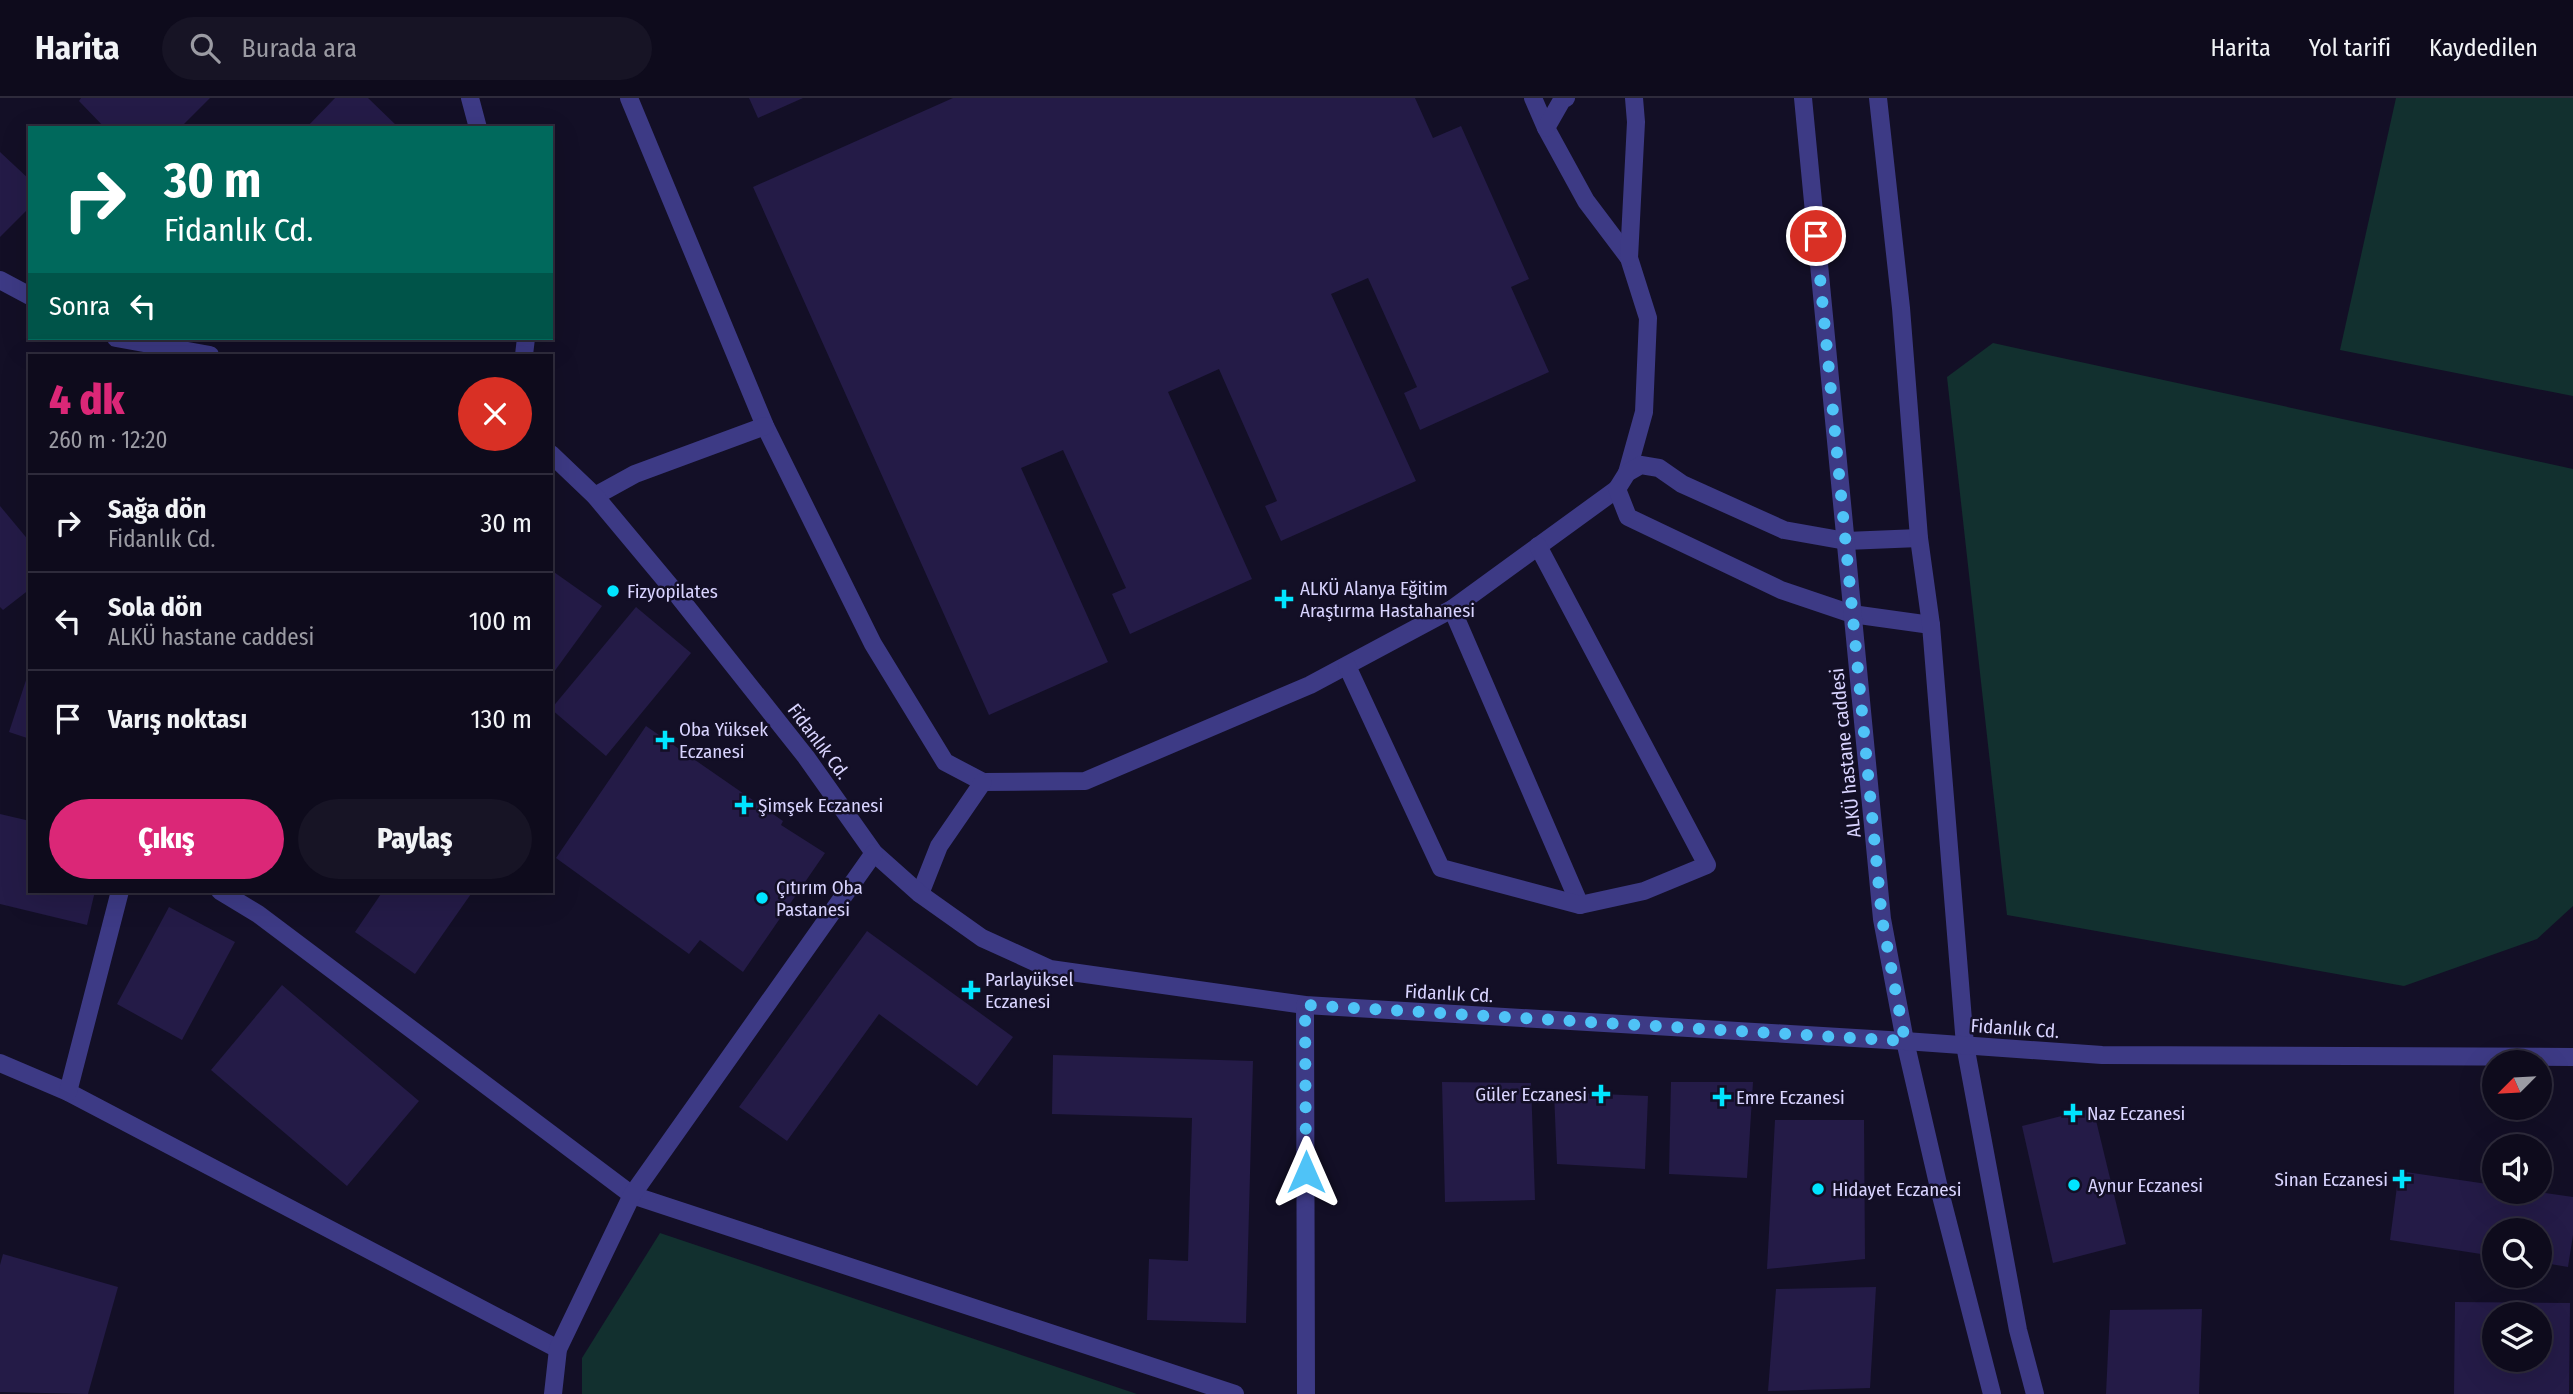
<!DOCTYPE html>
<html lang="tr">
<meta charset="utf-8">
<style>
:root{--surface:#0e0b1c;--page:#171425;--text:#f1f3f6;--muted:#9b9ba3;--line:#2e2b3b;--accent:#db2777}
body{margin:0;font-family:"Fira Sans Condensed",sans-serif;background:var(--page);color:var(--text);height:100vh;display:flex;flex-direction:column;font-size:26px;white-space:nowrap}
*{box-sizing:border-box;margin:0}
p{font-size:23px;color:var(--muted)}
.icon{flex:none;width:38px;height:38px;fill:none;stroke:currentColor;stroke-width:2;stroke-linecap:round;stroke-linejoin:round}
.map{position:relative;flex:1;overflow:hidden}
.drawer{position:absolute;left:28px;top:256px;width:525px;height:539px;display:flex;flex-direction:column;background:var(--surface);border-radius:0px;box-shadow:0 7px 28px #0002,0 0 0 2px var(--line)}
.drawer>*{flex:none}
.hud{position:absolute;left:28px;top:28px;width:525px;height:214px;border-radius:0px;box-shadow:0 7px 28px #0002,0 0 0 2px var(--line);background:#00695c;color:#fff;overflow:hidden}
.needle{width:46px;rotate:246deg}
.controls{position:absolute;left:2482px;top:952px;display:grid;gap:14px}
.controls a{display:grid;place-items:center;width:70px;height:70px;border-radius:50%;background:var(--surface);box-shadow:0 7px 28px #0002,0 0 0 2px var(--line);font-size:35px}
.pin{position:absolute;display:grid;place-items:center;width:60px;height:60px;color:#fff;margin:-30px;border:4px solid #fff;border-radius:50%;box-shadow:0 2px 7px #0007}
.me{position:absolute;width:77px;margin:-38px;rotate:0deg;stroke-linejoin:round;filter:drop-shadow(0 0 5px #0008)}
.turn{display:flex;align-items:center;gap:24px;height:147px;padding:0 21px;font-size:32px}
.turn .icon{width:91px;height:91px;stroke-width:2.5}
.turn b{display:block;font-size:49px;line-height:60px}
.then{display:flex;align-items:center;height:66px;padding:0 21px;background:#0003;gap:14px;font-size:26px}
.round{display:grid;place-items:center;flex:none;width:74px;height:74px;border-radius:37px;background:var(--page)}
.summary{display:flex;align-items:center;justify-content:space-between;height:119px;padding:0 21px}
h1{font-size:42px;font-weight:800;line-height:52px;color:var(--accent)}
.primary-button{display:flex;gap:14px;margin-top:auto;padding:14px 21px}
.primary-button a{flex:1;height:80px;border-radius:42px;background:var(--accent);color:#fff;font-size:28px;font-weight:800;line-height:80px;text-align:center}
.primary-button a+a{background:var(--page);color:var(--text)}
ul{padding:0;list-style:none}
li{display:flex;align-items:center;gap:21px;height:98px;padding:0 21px;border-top:2px solid var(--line)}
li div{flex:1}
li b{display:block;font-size:26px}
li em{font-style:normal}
header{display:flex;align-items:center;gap:42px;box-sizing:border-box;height:98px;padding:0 35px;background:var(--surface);border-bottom:2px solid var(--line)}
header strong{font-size:33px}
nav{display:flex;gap:38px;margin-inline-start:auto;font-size:24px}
.search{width:490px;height:63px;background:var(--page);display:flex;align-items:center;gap:18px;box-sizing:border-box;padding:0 24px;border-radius:38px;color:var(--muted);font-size:26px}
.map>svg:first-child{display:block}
</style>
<header>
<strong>Harita</strong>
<div class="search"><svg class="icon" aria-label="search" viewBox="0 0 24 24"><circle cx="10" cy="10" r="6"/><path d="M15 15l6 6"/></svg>Burada ara</div>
<nav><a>Harita</a><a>Yol tarifi</a><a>Kaydedilen</a></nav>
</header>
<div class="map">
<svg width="2573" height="1296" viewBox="0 0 2573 1296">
<rect width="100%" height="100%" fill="#130f26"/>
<!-- green -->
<g fill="#12302f">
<polygon points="2396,0 2573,0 2573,298 2340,252"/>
<polygon points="1993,245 2573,371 2573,808 2537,841 2404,888 2007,817 1947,279"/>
<polygon points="660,1135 1137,1296 582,1296 582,1260"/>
</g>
<!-- building -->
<g fill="#241b47" fill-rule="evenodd">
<polygon points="81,0 210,0 180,30 105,30 79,3"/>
<polygon points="335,0 368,0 399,30 306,30"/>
<polygon points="749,0 803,0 758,20"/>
<polygon points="953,0 1415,0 1433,40 1461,28 1529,181 1511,189 1549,274 1420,332 1404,295 1417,289 1368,180 1331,196 1416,383 1281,443 1265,408 1277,403 1219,271 1168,294 1252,481 1130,536 1112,496 1126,490 1063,352 1021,370 1108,564 989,617 753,89"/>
<polygon points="0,54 30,82 30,109 0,139"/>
<polygon points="0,408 30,444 30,491 3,512 0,509"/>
<polygon points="551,472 602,508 551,578"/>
<polygon points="636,509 691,555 606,658 551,611"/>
<polygon points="30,570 30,641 9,634"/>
<polygon points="646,628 783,723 781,727 825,755 743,874 700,842 689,856 556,760"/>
<polygon points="0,716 30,723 30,793 95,793 87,827 0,806"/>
<polygon points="383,793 473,793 415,876 355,834"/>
<polygon points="169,809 235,844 182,942 117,906"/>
<polygon points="867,833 1013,939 977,988 879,916 787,1043 739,1009"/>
<polygon points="282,887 419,1003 347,1088 211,972"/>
<polygon points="1053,957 1253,963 1246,1225 1147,1222 1149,1161 1188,1163 1192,1020 1052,1016"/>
<polygon points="1442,984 1531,985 1535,1102 1445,1104"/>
<polygon points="1671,984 1753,984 1747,1080 1669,1076"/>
<polygon points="1554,994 1648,998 1645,1071 1557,1066"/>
<polygon points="2093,1010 2126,1146 2053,1165 2022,1028"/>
<polygon points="1775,1022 1864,1022 1865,1161 1767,1171"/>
<polygon points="2399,1073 2494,1087 2494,1094 2538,1094 2573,1099 2573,1137 2568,1169 2539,1164 2539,1132 2494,1132 2494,1158 2390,1142"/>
<polygon points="3,1156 118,1189 88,1296 0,1294 0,1167"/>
<polygon points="1876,1189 1870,1290 1768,1293 1776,1191"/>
<path d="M 2455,1204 L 2570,1205 L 2569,1296 L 2454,1296 ZM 2494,1216 L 2539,1216 L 2539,1262 L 2494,1262 Z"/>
<polygon points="2202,1211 2199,1296 2106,1296 2110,1212"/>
</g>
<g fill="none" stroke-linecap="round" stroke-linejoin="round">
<!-- service -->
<g stroke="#3d3a85" stroke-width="18">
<polyline points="629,0 765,328 873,546 945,664 983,684 1085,683 1310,587 1452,511 1617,391"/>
<polyline points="1533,0 1546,30 1586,103 1629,160 1648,220 1644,314 1627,375"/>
<polyline points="1546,30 1562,2 1566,0"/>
<polyline points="1629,160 1636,24 1634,0"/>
<polyline points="595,398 635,376 765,328"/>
<polyline points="1919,440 1846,443 1784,432 1682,386 1659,370 1641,367 1627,375 1617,391 1628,419 1781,492 1852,516 1931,527"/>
<polyline points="1452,511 1580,807"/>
<polyline points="1347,568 1441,770 1580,807 1644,793 1707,767 1538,448"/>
<polyline points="920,796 939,748 983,684"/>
<polyline points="632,1097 1235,1296"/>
</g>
<!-- minor -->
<g stroke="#3d3a85" stroke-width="18">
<polyline points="1803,0 1882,821 1905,943 1939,1090 1992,1296"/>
<polyline points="1878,0 1901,210 1919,440 1931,527 1965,947 2018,1232 2035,1296"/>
<polyline points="0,182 30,198"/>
<polyline points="116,240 210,257"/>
<polyline points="551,356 595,398 671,489 806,659 874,755 920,796 982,840 1050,871 1305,907 1905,943 2102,957 2573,959"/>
<polyline points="220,793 258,816 632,1097"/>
<polyline points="1305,907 1306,1296"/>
<polyline points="0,965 68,994 558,1251"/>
<polyline points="68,994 120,793"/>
<polyline points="553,1296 558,1251 632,1097 874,755"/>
</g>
<!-- tertiary -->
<g stroke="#3d3a85" stroke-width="18">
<polyline points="470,0 478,30"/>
<polyline points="524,257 526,240"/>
</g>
</g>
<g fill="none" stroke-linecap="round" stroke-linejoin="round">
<!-- route -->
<polyline stroke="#4fc3f7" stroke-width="12" stroke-dasharray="0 21.6" points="1306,1074 1305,907 1905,943 1882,821 1816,138"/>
</g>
<!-- markers -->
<g fill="#00e5ff" stroke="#130f26" stroke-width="2.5">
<circle cx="613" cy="493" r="7"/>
<path d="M1280.5 490.5h7v7h7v7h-7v7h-7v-7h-7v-7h7z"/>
<path d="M661.5 631.5h7v7h7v7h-7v7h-7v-7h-7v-7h7z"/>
<path d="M740.5 696.5h7v7h7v7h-7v7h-7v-7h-7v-7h7z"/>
<circle cx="762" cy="800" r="7"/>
<path d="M967.5 881.5h7v7h7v7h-7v7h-7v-7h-7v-7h7z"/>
<path d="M1597.5 985.5h7v7h7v7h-7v7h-7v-7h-7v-7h7z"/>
<path d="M1718.5 988.5h7v7h7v7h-7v7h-7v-7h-7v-7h7z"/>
<path d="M2069.5 1004.5h7v7h7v7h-7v7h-7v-7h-7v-7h7z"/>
<path d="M2398.5 1070.5h7v7h7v7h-7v7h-7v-7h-7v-7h7z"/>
<circle cx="2074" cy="1087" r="7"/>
<circle cx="1818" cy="1091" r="7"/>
</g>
<g text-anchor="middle" stroke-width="5" stroke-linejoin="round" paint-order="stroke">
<!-- poi labels -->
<g font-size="19" fill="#d9d4ff" stroke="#130f26" text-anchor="start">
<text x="1300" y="497">ALKÜ Alanya Eğitim<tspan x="1300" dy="22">Araştırma Hastahanesi</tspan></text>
<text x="627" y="500">Fizyopilates</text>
<text x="679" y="638">Oba Yüksek<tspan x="679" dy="22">Eczanesi</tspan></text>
<text x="758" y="714">Şimşek Eczanesi</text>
<text x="776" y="796">Çıtırım Oba<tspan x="776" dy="22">Pastanesi</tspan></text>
<text x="985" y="888">Parlayüksel<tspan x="985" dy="22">Eczanesi</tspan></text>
<text x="1587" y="1003" text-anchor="end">Güler Eczanesi</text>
<text x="1736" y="1006">Emre Eczanesi</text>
<text x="2087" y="1022">Naz Eczanesi</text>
<text x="2388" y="1088" text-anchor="end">Sinan Eczanesi</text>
<text x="2088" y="1094">Aynur Eczanesi</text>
<text x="1832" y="1098">Hidayet Eczanesi</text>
</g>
<!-- street labels -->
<g font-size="19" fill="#d9d4ff" stroke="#130f26">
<text transform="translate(819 643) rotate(53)" y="7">Fidanlık Cd.</text>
<text transform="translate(1845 655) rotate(-96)" y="7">ALKÜ hastane caddesi</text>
<text transform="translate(1449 895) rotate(3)" y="7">Fidanlık Cd.</text>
<text transform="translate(2015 930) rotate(4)" y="7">Fidanlık Cd.</text>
</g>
</g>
</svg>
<div class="controls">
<a><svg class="needle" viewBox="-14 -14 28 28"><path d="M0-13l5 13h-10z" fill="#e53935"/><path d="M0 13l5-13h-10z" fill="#9b9ba3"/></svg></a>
<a><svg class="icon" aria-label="sound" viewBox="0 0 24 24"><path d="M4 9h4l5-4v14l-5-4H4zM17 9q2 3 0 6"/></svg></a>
<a><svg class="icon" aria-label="search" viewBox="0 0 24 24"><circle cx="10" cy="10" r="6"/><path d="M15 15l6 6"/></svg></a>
<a><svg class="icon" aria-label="layers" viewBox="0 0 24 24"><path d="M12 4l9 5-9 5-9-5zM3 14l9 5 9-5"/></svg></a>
</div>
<div class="pin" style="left:1816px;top:138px;background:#d93025"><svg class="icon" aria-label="arrive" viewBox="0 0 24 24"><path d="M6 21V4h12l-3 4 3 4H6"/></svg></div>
<svg class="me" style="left:1306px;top:1074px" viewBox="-20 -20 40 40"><path d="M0-17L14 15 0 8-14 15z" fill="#4fc3f7" stroke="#fff" stroke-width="4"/></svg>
<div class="hud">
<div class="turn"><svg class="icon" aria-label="right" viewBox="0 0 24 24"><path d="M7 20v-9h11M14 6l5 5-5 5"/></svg><div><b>30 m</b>Fidanlık Cd.</div></div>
<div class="then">Sonra<svg class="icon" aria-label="left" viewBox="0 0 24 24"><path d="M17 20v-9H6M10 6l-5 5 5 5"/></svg></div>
</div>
<section class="drawer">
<div class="summary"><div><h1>4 dk</h1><p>260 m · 12:20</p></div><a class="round" style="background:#d93025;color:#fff"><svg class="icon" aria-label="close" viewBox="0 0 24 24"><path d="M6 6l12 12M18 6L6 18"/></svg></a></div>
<ul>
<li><svg class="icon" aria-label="right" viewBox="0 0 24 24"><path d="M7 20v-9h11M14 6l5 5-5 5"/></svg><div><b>Sağa dön</b><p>Fidanlık Cd.</p></div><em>30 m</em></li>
<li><svg class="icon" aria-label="left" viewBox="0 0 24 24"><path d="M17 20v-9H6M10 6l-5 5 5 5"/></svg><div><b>Sola dön</b><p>ALKÜ hastane caddesi</p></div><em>100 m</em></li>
<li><svg class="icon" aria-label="arrive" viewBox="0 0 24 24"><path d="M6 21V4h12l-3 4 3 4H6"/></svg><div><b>Varış noktası</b></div><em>130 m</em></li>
</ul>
<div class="primary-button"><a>Çıkış</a><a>Paylaş</a></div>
</section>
</div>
